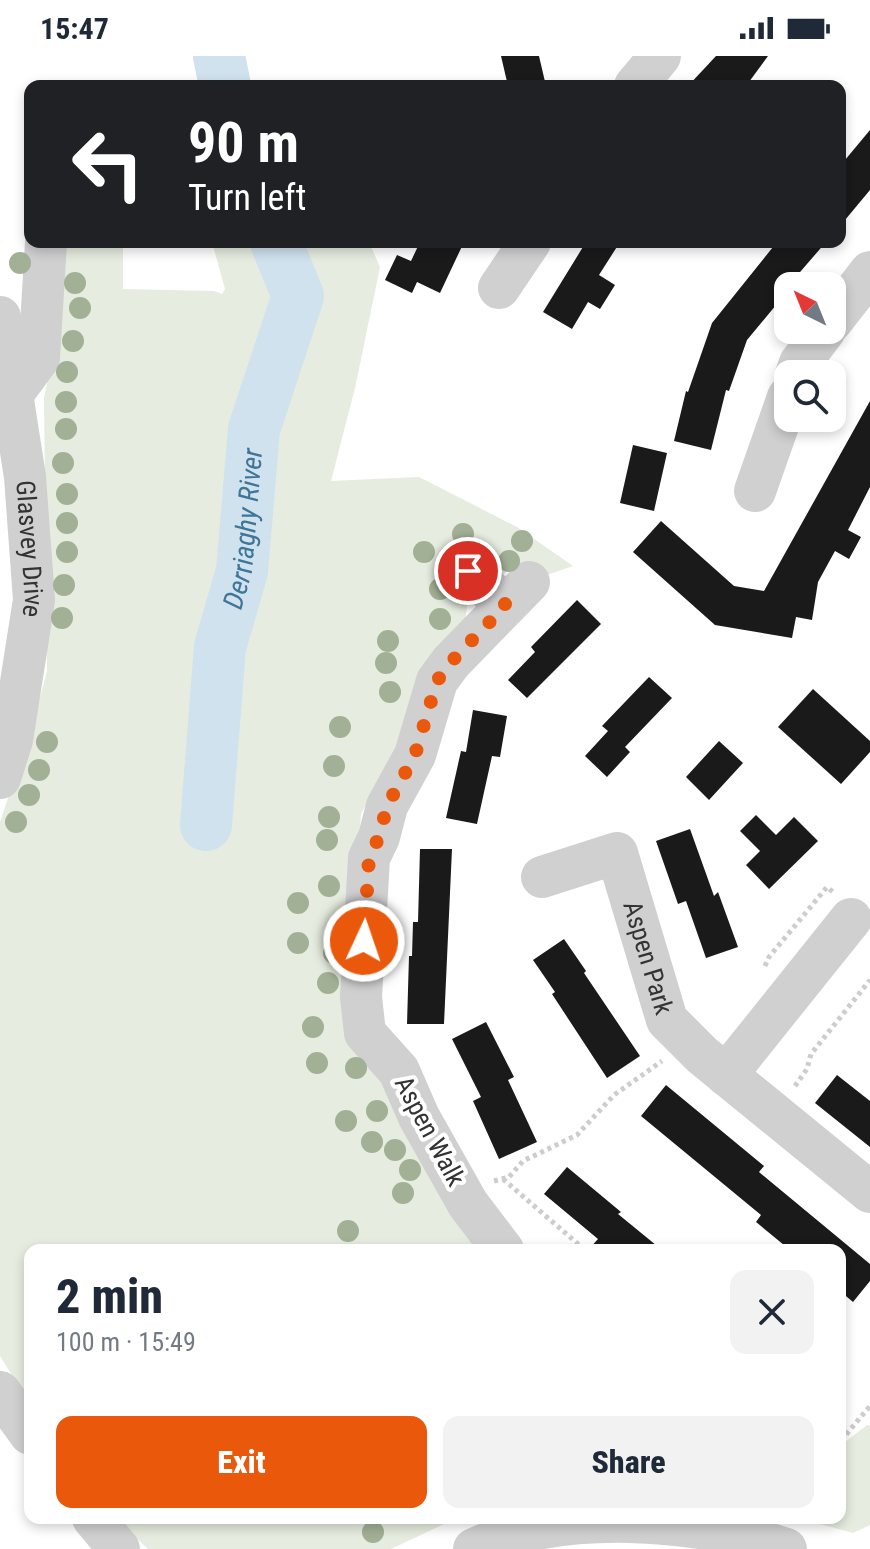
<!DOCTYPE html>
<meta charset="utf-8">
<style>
:root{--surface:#fff;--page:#f2f2f3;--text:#1f2937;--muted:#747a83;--accent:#ea580c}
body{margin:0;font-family:"Roboto Condensed",sans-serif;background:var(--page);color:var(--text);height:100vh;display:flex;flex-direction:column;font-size:30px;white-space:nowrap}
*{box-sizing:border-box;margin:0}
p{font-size:26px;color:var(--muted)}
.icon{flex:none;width:44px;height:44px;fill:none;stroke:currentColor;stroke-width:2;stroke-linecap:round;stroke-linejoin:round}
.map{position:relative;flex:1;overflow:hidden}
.sheet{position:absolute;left:24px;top:1188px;width:822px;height:280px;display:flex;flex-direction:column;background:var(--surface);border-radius:16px;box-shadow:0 4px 12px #0003}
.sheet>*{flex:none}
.guide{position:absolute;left:24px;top:24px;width:822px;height:168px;border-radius:16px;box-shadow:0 4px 12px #0003;background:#202124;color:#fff;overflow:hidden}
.needle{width:52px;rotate:317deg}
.buttons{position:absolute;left:774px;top:216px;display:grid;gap:16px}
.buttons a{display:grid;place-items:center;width:72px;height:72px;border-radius:16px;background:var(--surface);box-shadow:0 4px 12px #0003;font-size:40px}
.pin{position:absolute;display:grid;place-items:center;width:68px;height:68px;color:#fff;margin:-34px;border:4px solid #fff;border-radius:50%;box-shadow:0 2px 8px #0007}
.me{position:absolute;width:88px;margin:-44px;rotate:3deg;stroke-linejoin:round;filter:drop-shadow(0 0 6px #0008)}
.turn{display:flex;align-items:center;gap:28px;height:168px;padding:0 32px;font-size:36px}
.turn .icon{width:104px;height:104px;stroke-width:2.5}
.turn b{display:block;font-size:56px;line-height:68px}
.round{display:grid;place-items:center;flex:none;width:84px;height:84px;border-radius:16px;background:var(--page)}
.overview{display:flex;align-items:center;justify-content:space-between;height:136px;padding:0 32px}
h1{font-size:48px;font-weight:800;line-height:60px}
.cta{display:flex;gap:16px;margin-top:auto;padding:16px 32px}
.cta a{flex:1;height:92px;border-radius:16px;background:var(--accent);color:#fff;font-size:32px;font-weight:800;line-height:92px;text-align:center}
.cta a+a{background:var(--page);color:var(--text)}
.status{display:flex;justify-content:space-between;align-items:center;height:56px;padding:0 40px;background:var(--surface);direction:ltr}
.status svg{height:22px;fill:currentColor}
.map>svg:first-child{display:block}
</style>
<div class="status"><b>15:47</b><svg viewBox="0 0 49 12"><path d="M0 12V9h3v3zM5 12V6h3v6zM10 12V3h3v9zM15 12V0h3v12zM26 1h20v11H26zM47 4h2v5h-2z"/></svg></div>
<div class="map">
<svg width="870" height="1493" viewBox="0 0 870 1493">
<rect width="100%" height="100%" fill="#fff"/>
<!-- green -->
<g fill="#e6ecdf">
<polygon points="59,186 123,186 123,233 214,235 222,238 225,233 212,186 369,186 380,211 355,332 331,425 419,421 517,471 573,510 544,520 525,507 501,519 466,497 445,522 468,542 465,568 361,758 347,931 478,1194 30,1194 30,1348 0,1300 0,766 35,661 47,615 44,342 53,298"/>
<polygon points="867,1369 870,1370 870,1469 853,1477 798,1462 840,1462 840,1390"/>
<polygon points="115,1462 457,1462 391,1493 148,1493"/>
</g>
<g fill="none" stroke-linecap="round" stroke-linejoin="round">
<!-- river -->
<g stroke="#cfe2ee" stroke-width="52">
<polyline points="219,0 225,30"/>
<path id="s1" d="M 206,769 L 220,591 L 242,515 L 254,373 L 298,240 L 276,186"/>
</g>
</g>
<!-- building -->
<g fill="#1a1a1a">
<polygon points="501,0 539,0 546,30 508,30"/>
<polygon points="716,0 768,0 746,30 688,30"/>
<polygon points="870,74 870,134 840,170 840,110"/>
<polygon points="420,186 464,186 440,237 417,226 412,237 385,224 397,199 411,205"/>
<polygon points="586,186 620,186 599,219 615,229 600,253 588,246 572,273 543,256"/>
<polygon points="777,186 826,186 788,230 781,243 747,284 729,335 726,334 711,394 674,385 686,335 688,336 712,267"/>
<polygon points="870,345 870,431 848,474 861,481 849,503 835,495 818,526 812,564 796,561 792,582 715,569 633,496 661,465 734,530 764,535"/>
<polygon points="633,389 667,397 654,455 620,447"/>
<polygon points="577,544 601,568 527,642 508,624 535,596 531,591"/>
<polygon points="649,621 672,642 625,691 630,696 607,721 585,700 608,675 602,670"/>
<polygon points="813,633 870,685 870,696 841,728 778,671"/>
<polygon points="473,654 507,660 500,701 492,700 477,768 446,762 461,695 466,696"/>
<polygon points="719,685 743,707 709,744 686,721"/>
<polygon points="756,759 776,779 794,761 818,785 769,833 746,809 760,795 740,775"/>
<polygon points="690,773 714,840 718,836 738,891 706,902 686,845 678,848 656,785"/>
<polygon points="420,793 452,793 444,968 407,968 409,900 412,900 413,866 418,866"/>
<polygon points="564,883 586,915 584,917 640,1000 607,1022 552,938 555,936 533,904"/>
<polygon points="486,966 514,1021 508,1024 537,1086 499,1103 473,1045 481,1041 452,983"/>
<polygon points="837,1019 870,1045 870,1091 815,1047"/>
<polygon points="666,1029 764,1110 759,1116 870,1208 870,1225 853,1246 840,1235 840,1194 790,1194 756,1166 761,1159 641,1060"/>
<polygon points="567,1111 621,1156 618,1158 662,1194 588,1194 598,1183 544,1138"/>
</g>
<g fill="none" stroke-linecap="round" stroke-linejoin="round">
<!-- path -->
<g stroke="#cdcdcd" stroke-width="5" stroke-dasharray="4 4" stroke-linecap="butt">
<polyline points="765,910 769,901 827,831 834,837"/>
<polyline points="795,1030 807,1013 811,998 870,924"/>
<polyline points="503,1123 585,1194"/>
<polyline points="494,1125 509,1121 523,1105 577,1079 614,1039 662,1005"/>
<polyline points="840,1383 844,1381 870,1350"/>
</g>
<!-- minor -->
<g stroke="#d0d0d0" stroke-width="42">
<polyline points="635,30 660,0"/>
<polyline points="499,232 530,186"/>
<path id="s2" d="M 0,261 L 25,421 L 34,544 L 12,684 L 0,722"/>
<polyline points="832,265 870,216"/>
<polyline points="796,318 800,307 825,274"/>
<polyline points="14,336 39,302 46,186"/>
<polyline points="755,435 788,341"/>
<polyline points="468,515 506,549"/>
<path id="s3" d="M 542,821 L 617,797 L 667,964 L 702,999 L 870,1136"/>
<polyline points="726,1019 851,863"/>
<polyline points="503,1194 468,1148 419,1061 399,1015 365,977 361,941 369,802 379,781 387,750 415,699 437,625 451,606 529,526"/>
<polyline points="0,1336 30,1378"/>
<polyline points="93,1462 119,1493"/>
<path d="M 474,1493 C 563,1452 695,1462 786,1493"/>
</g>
</g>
<!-- trees -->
<g fill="#a2b095">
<circle cx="20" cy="207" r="11"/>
<circle cx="75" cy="227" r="11"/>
<circle cx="80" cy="252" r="11"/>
<circle cx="73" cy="285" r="11"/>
<circle cx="67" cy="316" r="11"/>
<circle cx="66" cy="346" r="11"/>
<circle cx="66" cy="373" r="11"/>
<circle cx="63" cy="407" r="11"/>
<circle cx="67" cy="438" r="11"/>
<circle cx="67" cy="467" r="11"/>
<circle cx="463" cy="478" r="11"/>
<circle cx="522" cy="485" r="11"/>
<circle cx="67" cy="496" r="11"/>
<circle cx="424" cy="496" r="11"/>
<circle cx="509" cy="505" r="11"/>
<circle cx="64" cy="529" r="11"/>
<circle cx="440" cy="533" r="11"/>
<circle cx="62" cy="562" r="11"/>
<circle cx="440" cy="563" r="11"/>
<circle cx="388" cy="585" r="11"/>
<circle cx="386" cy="607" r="11"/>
<circle cx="390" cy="636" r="11"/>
<circle cx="340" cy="671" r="11"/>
<circle cx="47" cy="686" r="11"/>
<circle cx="334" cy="710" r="11"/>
<circle cx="39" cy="714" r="11"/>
<circle cx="29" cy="739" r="11"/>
<circle cx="329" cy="761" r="11"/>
<circle cx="16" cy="766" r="11"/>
<circle cx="327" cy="784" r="11"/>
<circle cx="329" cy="830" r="11"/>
<circle cx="298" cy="847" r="11"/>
<circle cx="298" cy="887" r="11"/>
<circle cx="334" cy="897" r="11"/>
<circle cx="328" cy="927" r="11"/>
<circle cx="313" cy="971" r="11"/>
<circle cx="317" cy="1007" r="11"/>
<circle cx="356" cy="1012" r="11"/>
<circle cx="377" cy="1055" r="11"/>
<circle cx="346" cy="1065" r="11"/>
<circle cx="372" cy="1086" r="11"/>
<circle cx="395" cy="1094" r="11"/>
<circle cx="410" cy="1114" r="11"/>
<circle cx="403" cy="1137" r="11"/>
<circle cx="348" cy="1175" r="11"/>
<circle cx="373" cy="1476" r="11"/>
</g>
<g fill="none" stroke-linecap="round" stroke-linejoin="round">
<!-- route -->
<polyline stroke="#ea580c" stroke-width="14" stroke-dasharray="0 25.2" points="364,885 369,802 379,781 387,750 415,699 437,625 451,606 506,549 468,515"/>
</g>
<g text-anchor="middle" stroke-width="8" stroke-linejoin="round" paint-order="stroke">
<!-- street labels -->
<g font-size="26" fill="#333" stroke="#fff">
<text dy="9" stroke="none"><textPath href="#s2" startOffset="234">Glasvey Drive</textPath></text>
<text dy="9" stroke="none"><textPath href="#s3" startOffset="188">Aspen Park</textPath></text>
<text transform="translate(430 1075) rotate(62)" y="9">Aspen Walk</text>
</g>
<!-- water labels -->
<g font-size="28" font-style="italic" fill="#3f7597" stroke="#fff">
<text dy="10" stroke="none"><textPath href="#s1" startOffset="300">Derriaghy River</textPath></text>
</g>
</g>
</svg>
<div class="buttons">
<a><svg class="needle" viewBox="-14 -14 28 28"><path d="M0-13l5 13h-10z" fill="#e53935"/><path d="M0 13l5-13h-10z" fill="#747a83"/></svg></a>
<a><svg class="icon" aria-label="search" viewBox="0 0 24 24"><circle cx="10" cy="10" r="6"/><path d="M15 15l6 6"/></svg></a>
</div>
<div class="pin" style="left:468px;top:515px;background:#d93025"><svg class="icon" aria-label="arrive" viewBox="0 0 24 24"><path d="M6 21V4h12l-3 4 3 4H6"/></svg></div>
<svg class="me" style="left:364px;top:885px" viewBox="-20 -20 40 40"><circle r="17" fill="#ea580c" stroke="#fff" stroke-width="3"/><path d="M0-11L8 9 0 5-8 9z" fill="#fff"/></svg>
<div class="guide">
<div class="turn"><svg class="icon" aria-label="left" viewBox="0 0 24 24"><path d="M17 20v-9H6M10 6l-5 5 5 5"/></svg><div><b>90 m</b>Turn left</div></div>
</div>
<section class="sheet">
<div class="overview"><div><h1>2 min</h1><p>100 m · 15:49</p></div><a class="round"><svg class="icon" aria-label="close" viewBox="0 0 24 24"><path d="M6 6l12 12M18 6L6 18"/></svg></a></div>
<div class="cta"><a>Exit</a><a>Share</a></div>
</section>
</div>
